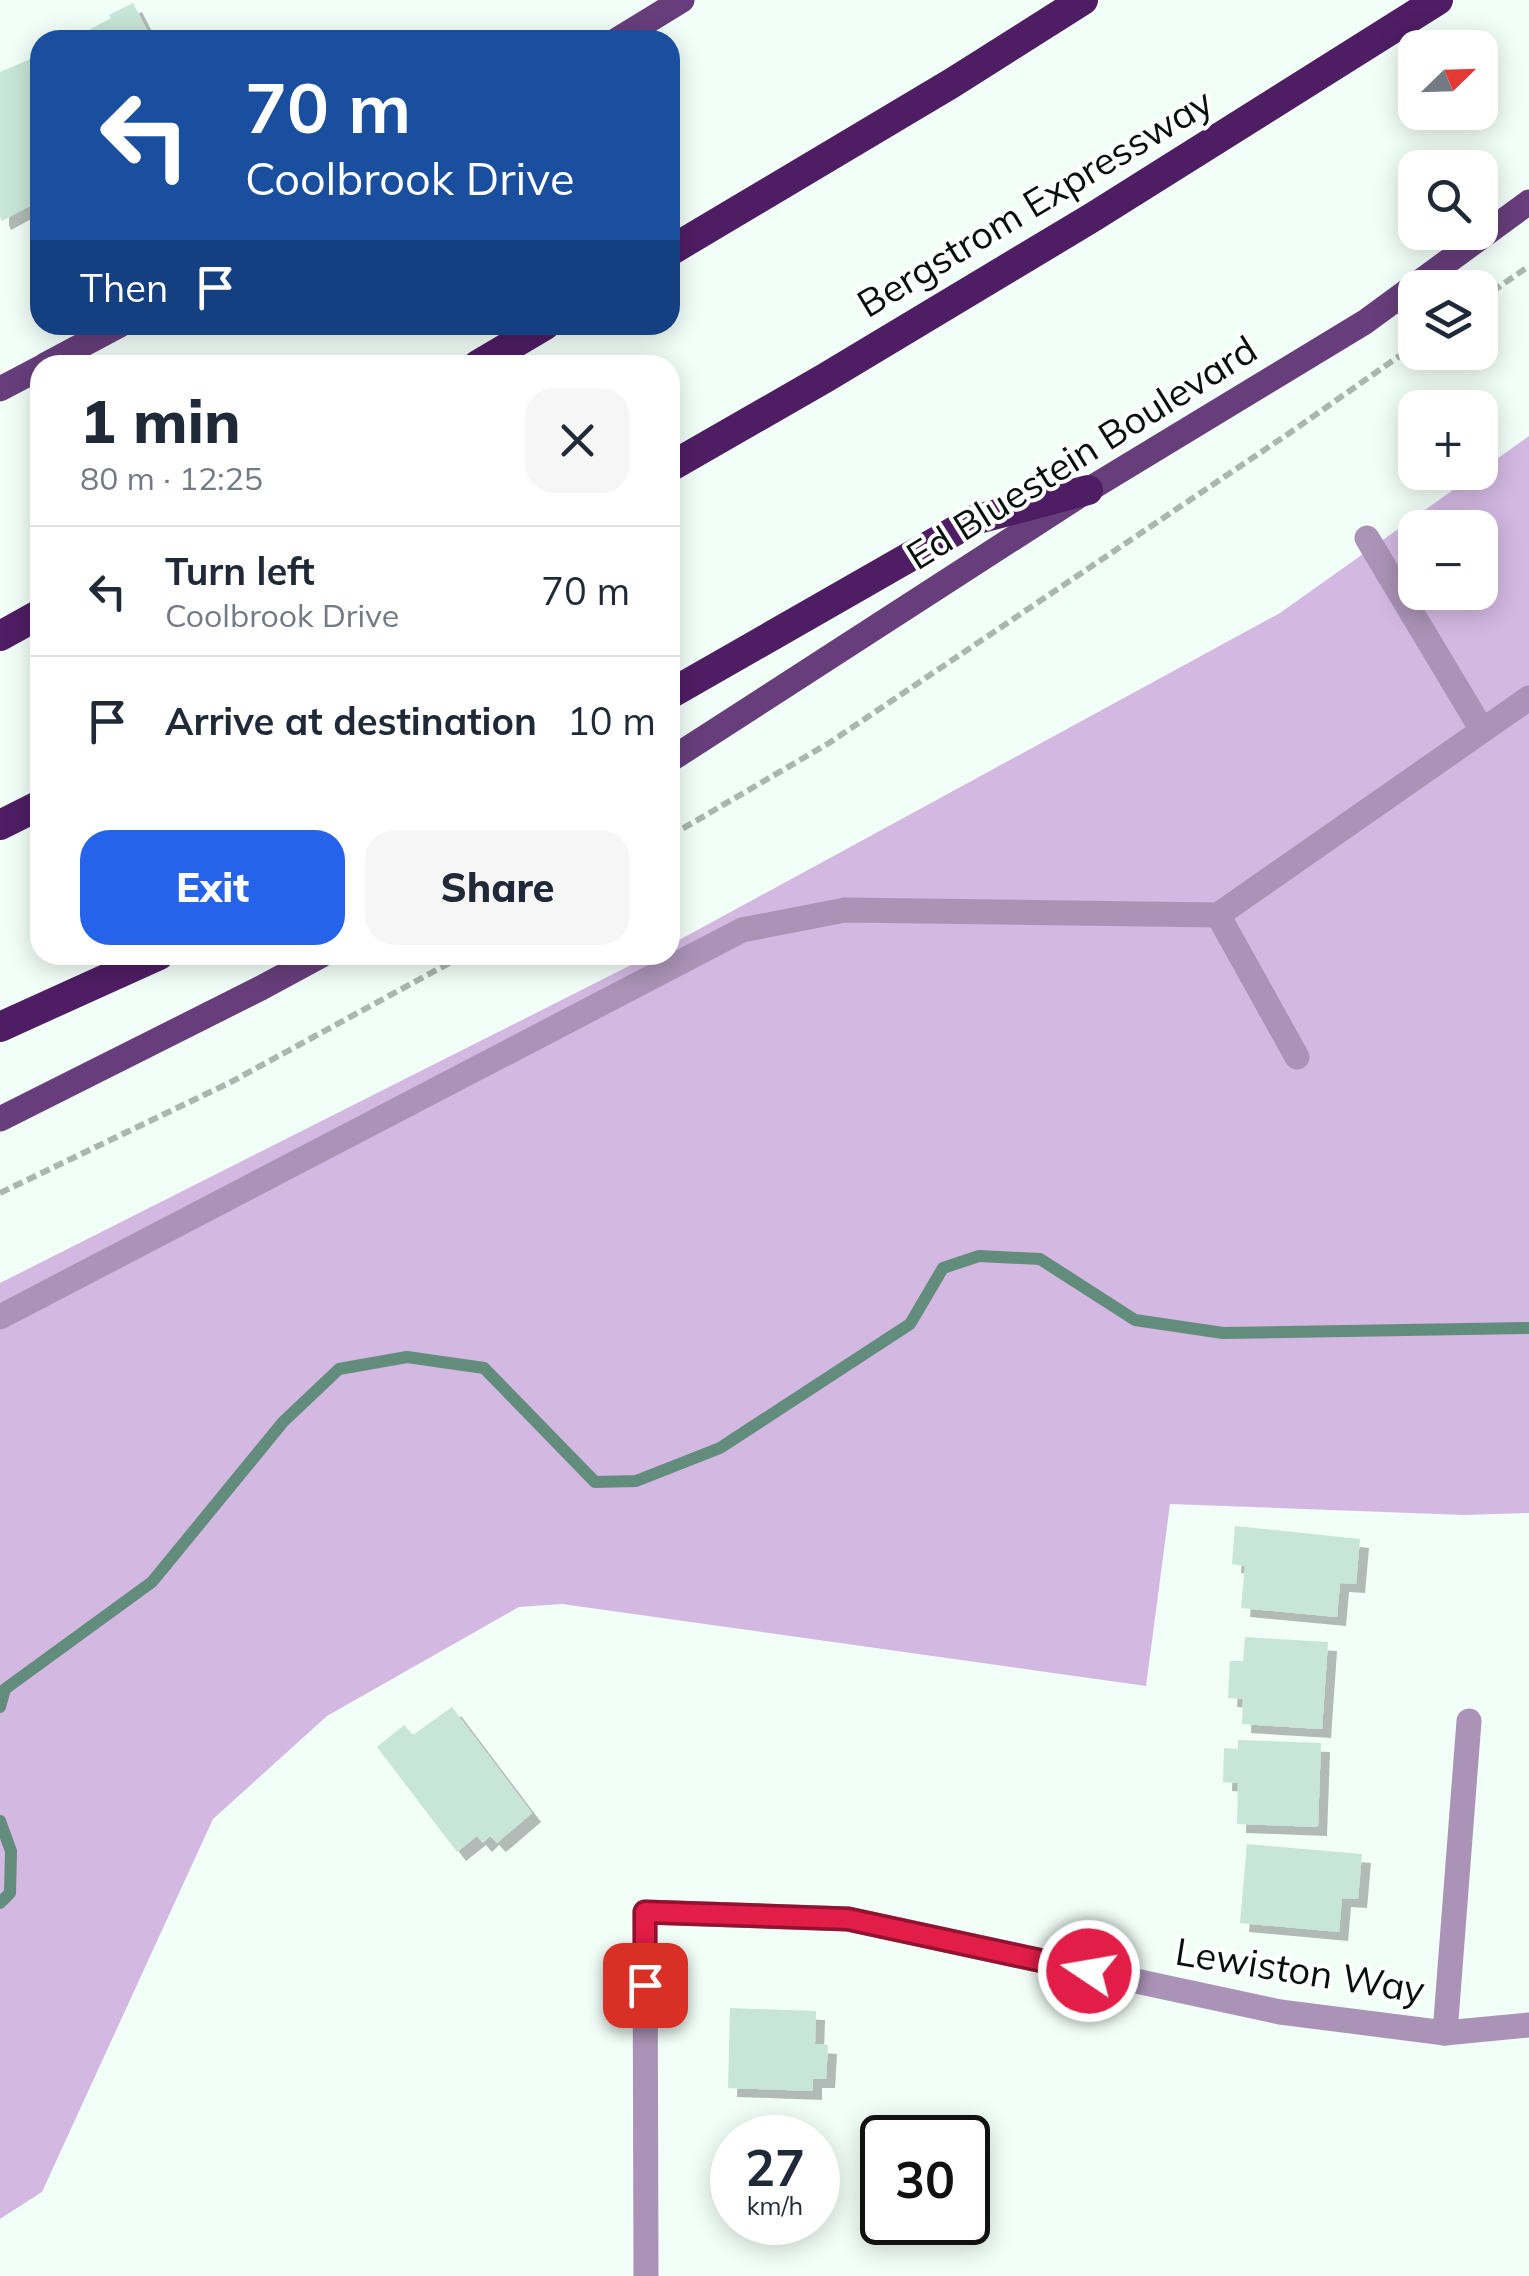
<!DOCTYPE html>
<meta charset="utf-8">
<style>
:root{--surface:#fff;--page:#f6f6f7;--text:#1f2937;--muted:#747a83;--line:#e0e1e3;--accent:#2563eb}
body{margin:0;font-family:Mulish,sans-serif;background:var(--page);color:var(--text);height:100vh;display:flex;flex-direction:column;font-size:38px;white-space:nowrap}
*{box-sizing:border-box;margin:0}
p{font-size:32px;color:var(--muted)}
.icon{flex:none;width:55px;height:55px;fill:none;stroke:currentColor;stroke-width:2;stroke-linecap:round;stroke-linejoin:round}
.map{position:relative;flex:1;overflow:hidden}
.side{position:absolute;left:30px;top:355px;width:650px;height:610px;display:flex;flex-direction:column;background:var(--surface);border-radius:30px;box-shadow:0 5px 25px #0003}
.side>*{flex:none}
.guide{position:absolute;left:30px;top:30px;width:650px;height:305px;border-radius:30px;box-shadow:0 5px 25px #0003;background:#1a4fa0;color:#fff;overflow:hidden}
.needle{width:65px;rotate:67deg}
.controls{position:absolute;left:1398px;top:30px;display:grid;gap:20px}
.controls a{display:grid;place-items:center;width:100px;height:100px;border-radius:20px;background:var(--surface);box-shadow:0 5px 25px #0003;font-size:50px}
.speed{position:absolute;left:710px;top:2115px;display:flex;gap:20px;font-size:50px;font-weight:700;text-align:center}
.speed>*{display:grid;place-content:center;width:130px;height:130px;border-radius:50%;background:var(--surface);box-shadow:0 5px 25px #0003;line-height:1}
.speed small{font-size:25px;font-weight:400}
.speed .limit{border:5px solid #111;border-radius:15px;background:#fff;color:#111}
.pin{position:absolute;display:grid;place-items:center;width:85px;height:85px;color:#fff;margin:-42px;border-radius:20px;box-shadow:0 5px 15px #0006}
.me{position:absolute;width:110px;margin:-55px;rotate:282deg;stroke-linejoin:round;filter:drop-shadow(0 0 8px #0008)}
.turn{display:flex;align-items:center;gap:35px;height:210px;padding:0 50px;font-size:45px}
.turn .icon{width:130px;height:130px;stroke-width:2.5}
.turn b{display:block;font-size:70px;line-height:85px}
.then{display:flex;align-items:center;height:95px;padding:0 50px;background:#0003;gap:20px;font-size:38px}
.round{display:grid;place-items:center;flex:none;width:105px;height:105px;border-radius:30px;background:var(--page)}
.headline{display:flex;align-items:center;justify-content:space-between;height:170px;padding:0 50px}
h1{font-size:60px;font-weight:800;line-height:75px}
.primary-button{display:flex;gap:20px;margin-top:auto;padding:20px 50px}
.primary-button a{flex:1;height:115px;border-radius:30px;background:var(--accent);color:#fff;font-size:40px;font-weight:800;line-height:115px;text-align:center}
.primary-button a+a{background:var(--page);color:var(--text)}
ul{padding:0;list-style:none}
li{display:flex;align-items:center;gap:30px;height:130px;padding:0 50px;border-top:2px solid var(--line)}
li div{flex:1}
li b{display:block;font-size:38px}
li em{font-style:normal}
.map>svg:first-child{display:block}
</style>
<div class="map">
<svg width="1529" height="2276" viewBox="0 0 1529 2276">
<defs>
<filter id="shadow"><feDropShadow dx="9" dy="9" stdDeviation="0" flood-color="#0004"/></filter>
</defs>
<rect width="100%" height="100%" fill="#f2fef8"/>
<!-- forest -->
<path fill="#d3b8e2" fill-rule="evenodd" d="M 1529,436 L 1529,1513 L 1465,1515 L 1170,1504 L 1146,1686 L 562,1604 L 519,1607 L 327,1716 L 213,1819 L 42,2192 L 0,2219 L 0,1283 L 651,955 L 670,955 L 670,945 L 1280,613 ZM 1415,528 L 1480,528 L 1480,592 L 1415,592 Z"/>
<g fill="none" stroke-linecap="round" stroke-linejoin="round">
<!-- stream -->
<g stroke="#628c7c" stroke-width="12">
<polyline points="0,1707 5,1689 152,1582 283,1422 339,1369 407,1357 484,1368 595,1482 636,1481 720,1448 910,1324 943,1268 979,1256 1040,1259 1135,1320 1223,1333 1529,1328"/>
<polyline points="0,1821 11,1851 10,1893 0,1903"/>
</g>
</g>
<!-- building -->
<g fill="#c7e5d8" filter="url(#shadow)">
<polygon points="133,3 152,40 77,40 76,37 111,18 109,15"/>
<polygon points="40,55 40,206 37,202 2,221 0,216 0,72"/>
<polygon points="1235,1526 1360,1539 1356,1584 1340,1583 1337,1617 1241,1608 1245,1566 1232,1564"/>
<polygon points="1245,1637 1328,1642 1322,1729 1242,1724 1243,1699 1228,1698 1230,1661 1243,1661"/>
<polygon points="452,1707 532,1813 497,1843 490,1836 483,1843 477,1836 457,1852 377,1747 404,1725 413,1735"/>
<polygon points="1238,1740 1321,1743 1318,1827 1237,1824 1238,1783 1223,1782 1224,1748 1238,1749"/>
<polygon points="1247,1844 1362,1854 1358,1899 1342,1898 1339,1932 1240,1923"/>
<polygon points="730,2008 816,2011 815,2044 828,2045 826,2079 813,2079 813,2091 728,2088"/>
</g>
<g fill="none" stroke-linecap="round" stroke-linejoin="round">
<!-- path -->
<g stroke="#aab6b0" stroke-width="6" stroke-dasharray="10 5" stroke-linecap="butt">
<polyline points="1480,300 1529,266"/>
<polyline points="670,836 829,743 1291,432 1415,345"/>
<polyline points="0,1193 229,1083 464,955"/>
</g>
<!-- minor -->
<g stroke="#aa93b6" stroke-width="25">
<polyline points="1367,538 1482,730"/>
<polyline points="1218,915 1297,1057"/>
<polyline points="0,1317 742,930 845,910 1218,915 1529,698"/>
<polyline points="1445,2033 1469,1721"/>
<polyline points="646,2276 645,1912 848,1919 1280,2012 1445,2033 1529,2025"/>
</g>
<!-- major -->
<g stroke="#673e7b" stroke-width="25">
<polyline points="617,40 682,0"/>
<polyline points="45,365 120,325"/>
<polyline points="0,389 40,368"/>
<polyline points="670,760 1088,490 1365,322 1529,202"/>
<polyline points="0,1119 261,988 322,955"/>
</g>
<!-- highway -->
<g stroke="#4f1d64" stroke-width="30">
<polyline points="670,251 952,83 1083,0"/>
<polyline points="478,365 545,325"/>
<polyline points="670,467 825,378 1093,217 1438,0"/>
<polyline points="0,636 40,614"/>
<polyline points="670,694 974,520 1088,490"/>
<polyline points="0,825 40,805"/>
<polyline points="0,1027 159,955"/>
</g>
</g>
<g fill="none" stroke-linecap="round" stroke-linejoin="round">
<!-- route casing -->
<g stroke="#92132f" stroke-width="25">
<polyline id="route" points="645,1985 645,1912 848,1919 1089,1971"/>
</g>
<!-- route -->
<use href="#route" stroke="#e11d48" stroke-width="18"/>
</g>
<g text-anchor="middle" stroke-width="8" stroke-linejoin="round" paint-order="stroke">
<!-- street labels -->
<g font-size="38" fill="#06100c" stroke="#fff">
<text transform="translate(1035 203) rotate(-31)" y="13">Bergstrom Expressway</text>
<text transform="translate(1082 453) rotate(-32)" y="13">Ed Bluestein Boulevard</text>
<text transform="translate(1300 1971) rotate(9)" y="13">Lewiston Way</text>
</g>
</g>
</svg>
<div class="controls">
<a><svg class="needle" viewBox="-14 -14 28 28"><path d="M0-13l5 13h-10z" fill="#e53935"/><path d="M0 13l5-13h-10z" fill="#747a83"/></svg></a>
<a><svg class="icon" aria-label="search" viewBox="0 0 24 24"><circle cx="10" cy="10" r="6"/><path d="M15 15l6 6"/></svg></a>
<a><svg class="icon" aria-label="layers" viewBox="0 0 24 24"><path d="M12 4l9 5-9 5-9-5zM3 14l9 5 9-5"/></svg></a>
<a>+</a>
<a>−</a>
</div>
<div class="speed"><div>27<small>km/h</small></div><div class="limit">30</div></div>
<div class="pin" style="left:645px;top:1985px;background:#d93025"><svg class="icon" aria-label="arrive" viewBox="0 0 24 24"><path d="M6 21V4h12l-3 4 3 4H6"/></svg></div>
<svg class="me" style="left:1089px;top:1971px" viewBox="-20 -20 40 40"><circle r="17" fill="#e11d48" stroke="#fff" stroke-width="3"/><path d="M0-11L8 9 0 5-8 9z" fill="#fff"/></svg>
<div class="guide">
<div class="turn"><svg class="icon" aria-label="left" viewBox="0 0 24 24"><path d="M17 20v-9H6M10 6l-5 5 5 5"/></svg><div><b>70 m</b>Coolbrook Drive</div></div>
<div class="then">Then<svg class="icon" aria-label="arrive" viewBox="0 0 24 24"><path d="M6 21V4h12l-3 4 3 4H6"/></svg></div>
</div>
<section class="side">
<div class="headline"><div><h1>1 min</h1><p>80 m · 12:25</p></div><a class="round"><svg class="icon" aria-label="close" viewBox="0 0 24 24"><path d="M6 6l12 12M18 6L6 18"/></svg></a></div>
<ul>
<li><svg class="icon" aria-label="left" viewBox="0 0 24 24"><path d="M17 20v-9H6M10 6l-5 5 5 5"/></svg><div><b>Turn left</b><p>Coolbrook Drive</p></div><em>70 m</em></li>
<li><svg class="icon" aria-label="arrive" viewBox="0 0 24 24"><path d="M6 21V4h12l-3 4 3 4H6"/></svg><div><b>Arrive at destination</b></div><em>10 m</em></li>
</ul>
<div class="primary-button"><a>Exit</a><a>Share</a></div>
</section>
</div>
